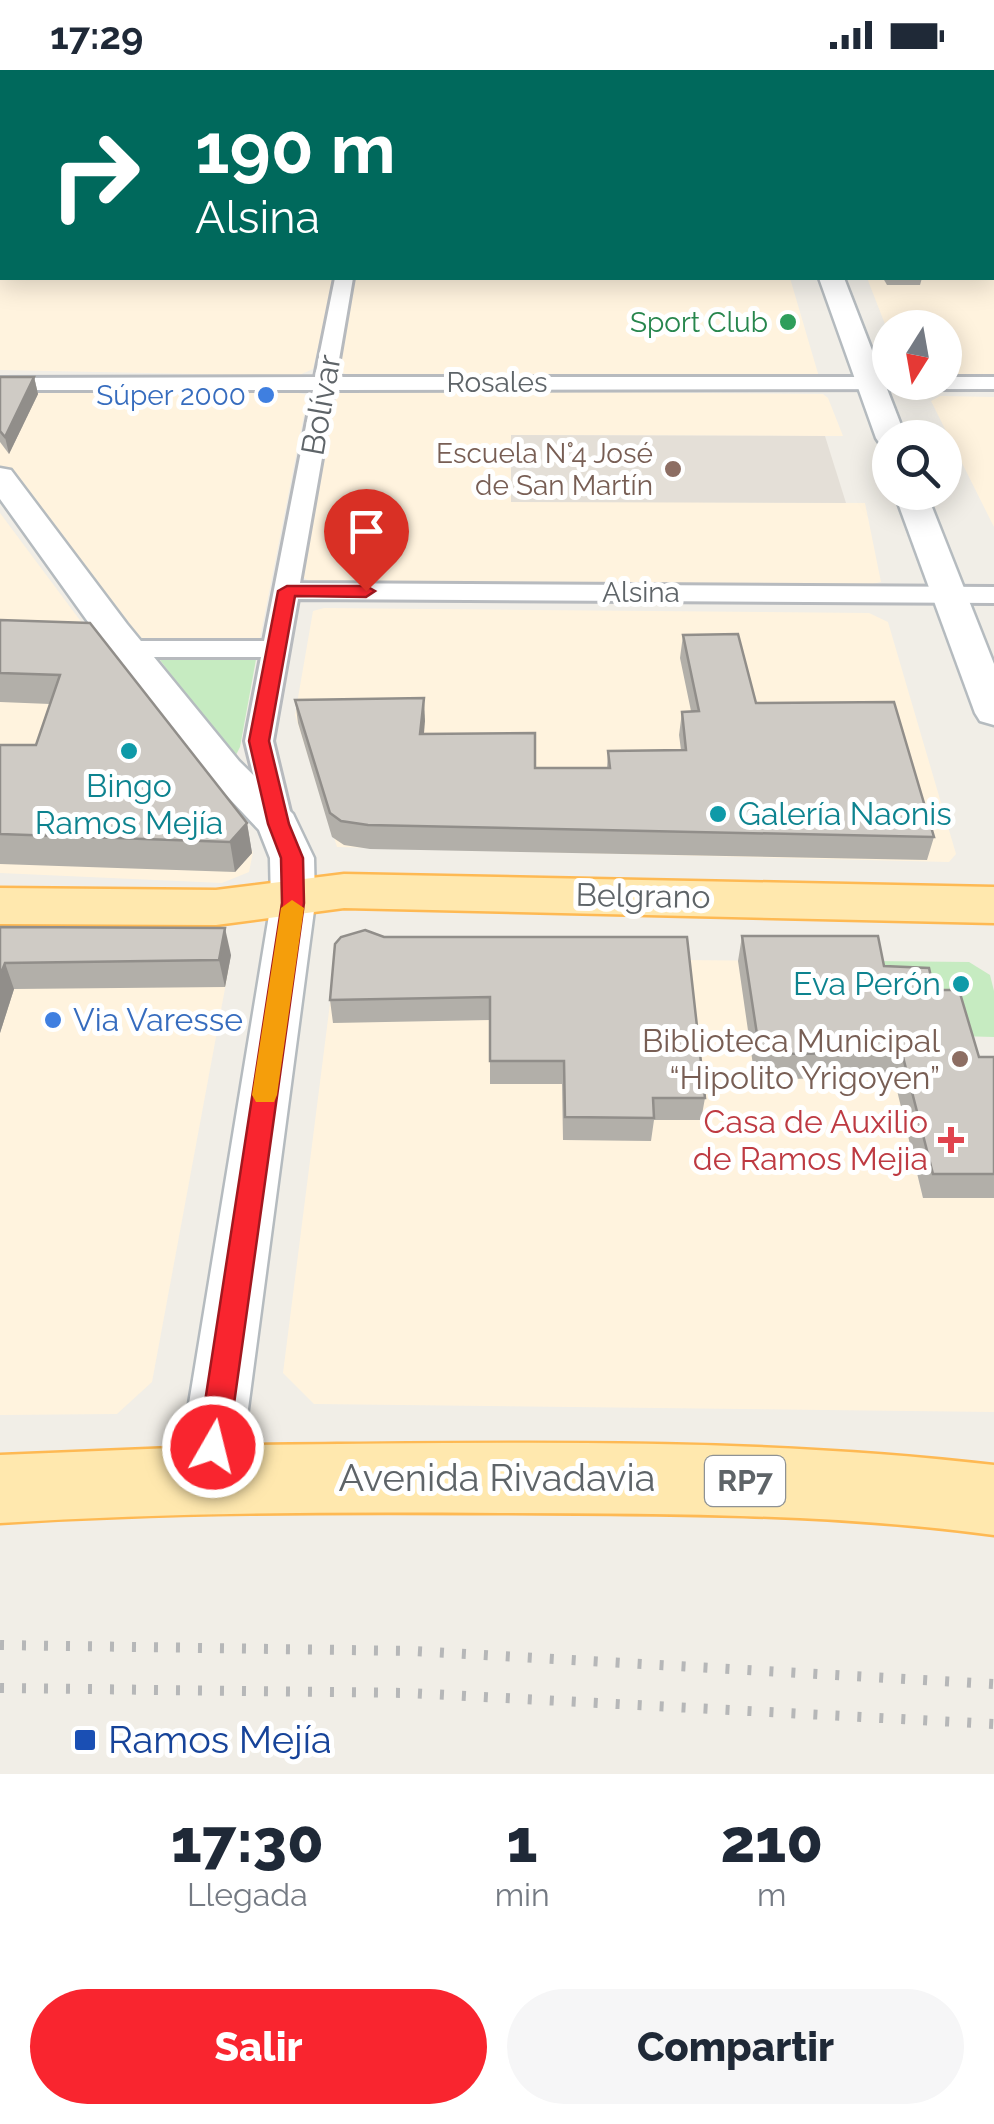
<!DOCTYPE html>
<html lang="es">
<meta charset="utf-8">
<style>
:root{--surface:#fff;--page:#f6f6f7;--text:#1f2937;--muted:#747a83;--accent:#f9252f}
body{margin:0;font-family:Raleway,sans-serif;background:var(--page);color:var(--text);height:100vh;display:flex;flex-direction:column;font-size:38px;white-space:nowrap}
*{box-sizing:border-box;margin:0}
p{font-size:32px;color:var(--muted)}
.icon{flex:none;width:55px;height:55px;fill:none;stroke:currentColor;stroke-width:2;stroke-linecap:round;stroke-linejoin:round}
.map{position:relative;height:1704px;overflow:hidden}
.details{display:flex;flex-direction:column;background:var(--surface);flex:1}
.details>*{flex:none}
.banner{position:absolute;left:0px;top:0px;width:995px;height:210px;box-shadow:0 5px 25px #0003;background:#00695c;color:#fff;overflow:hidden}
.needle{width:65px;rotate:191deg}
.buttons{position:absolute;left:872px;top:240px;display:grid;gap:20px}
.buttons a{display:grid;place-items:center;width:90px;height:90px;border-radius:50%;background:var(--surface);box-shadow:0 5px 25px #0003;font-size:50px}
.pin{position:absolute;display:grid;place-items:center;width:85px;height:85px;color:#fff;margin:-102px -42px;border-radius:50% 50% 50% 0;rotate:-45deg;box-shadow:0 0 10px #0007}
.pin .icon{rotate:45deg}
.me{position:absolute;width:110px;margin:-55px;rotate:8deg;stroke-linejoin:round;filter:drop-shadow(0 0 8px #0008)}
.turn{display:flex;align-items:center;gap:35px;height:210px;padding:0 30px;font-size:45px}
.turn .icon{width:130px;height:130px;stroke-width:2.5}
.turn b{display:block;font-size:70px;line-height:85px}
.eta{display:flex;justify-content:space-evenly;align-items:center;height:170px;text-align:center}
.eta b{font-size:60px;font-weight:800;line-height:70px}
.button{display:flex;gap:20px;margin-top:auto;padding:20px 30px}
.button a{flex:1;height:115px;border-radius:60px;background:var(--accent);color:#fff;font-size:40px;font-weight:800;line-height:115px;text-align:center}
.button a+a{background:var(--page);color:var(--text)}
.status{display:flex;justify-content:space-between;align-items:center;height:70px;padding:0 50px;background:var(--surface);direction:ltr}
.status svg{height:28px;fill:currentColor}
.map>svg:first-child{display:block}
</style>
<div class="status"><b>17:29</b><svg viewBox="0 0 49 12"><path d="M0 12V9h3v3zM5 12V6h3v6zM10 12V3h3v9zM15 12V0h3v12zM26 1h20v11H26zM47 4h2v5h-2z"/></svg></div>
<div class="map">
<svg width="994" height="1704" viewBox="0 0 994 1704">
<rect width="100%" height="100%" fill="#f1eee7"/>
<!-- commercial -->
<g fill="#fff3de">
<polygon points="0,173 2,208 334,208 313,299 297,306 0,300"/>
<polygon points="994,173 994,309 945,309 945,258 890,258 890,267 867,208 992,208"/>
<polygon points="353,208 790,208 819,307 352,307 337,300"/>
<polygon points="0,318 284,320 308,325 259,573 131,573 0,399"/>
<polygon points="341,320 823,324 828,328 843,366 511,365 511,431 865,433 881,512 860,517 312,513 304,508 301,502 333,324"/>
<polygon points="940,326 994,327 994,457 931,331"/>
<polygon points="0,443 253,782 249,802 222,813 0,803"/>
<polygon points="324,538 869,543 888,552 956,784 949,792 337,777 295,645 313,541"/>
<polygon points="0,883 218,884 229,897 152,1312 117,1344 0,1345"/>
<polygon points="351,887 797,891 895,1007 923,1128 994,1128 994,1342 314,1334 283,1303 334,902"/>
</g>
<!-- education -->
<polygon fill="#e4dfd7" points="511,365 825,366 846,433 511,432"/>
<!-- green -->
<g fill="#c6ebc1">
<polygon points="259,573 240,677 236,685 228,681 157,586"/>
<polygon points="871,891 969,892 990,905 994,921 994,967 957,966"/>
</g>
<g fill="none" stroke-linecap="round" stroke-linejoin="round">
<!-- street casing -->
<g stroke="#b7babe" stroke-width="6">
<g id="street">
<rect x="377" y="0" width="14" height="2"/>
<polygon points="0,53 2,54 2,62 0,63"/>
<rect x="992" y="55" width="2" height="10"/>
<rect x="0" y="159" width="2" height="10"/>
<rect x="992" y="163" width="2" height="10"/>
<polygon points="335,208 353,208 336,307 890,307 890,312 945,312 945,307 994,307 994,319 334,320 300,513 994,517 994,533 298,529 273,671 293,754 289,761 267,761 245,671 261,587 128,587 115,579 128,571 264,571 313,320 0,320 0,308 315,307"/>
</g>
</g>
<!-- secondary casing -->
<g stroke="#b5bbbf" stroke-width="5">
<g id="secondary">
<polygon points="741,0 761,0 762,2 743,2"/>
<polygon points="819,208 844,208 906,368 890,368 890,377 880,374 876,368"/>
<polygon points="0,398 11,400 127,554 239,691 293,744 314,788 315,833 239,1407 230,1429 208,1437 186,1429 177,1407 271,833 270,788 259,760 211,709 101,570 0,429"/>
<polygon points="894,422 926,422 994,594 994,655 980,651 975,643"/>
</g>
</g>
<!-- primary casing -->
<g stroke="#feb953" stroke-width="5">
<g id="primary">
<polygon points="344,804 994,817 994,853 344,838 216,855 0,854 0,818 216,820"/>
<path d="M 246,1375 C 495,1373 747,1366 994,1395 L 994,1465 C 830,1443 666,1444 501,1443 C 334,1442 167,1442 0,1453 L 0,1385 Z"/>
</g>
</g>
<!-- street -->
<use href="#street" fill="#fff" fill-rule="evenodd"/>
<!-- secondary -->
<use href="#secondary" fill="#fff" fill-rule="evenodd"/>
<!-- primary -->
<use href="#primary" fill="#ffe8ae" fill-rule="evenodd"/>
<!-- rail -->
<g stroke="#b6b7b8" stroke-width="10" stroke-dasharray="4 18" stroke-linecap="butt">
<polyline points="0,1575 413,1581 994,1614"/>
<polyline points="0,1618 410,1623 994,1654"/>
</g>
</g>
<!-- wall -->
<g fill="#b2afa9">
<rect x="0" y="103" width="2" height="54"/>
<polygon points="883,208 922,208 920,215 887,215"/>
<polygon points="0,307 34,307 38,324 9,384 0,372"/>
<polygon points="0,550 247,753 252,783 235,802 0,794 0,675 36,675 50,634 0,632"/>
<polygon points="683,565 756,633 934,767 927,790 370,779 344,775 332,767 298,653 295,630 424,628 424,664 535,698 607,698 608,681 681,680 679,665 682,642 691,641 680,588"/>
<polygon points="0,857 231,885 225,917 14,919 0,963"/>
<polygon points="365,860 705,1028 701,1050 654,1050 651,1071 563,1070 562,1014 490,1014 490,950 333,953 330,930"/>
<polygon points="742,866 884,896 934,920 979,987 994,987 994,1128 923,1128 894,1008 755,1009 738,891"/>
</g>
<!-- shaded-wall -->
<g fill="#918e8a">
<polygon points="34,307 38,324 9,384 5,367"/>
<polygon points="424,628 425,651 422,687 420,664"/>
<polygon points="247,753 252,783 235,802 230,772"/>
<polygon points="225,858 231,885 225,917 219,890"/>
<polygon points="5,893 14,919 0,963 0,906"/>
</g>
<!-- building -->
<g fill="#cfcbc5" stroke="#918e8a" stroke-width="2.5">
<polygon points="670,0 716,0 717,2 671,2"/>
<polygon points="803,0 888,0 889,2 804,2"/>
<rect x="0" y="103" width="2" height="34"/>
<polygon points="0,307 34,307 5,367 0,361"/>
<polygon points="0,550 90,553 247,753 230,772 0,764 0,675 36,675 60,605 0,603"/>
<polygon points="738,564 756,633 894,632 934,767 368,755 341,751 330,743 295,630 424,628 420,664 535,663 535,698 610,698 608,681 686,680 682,642 699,641 683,565"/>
<polygon points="0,857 225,858 219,890 5,893 0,906"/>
<polygon points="365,860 384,867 687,867 705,1028 653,1028 654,1048 565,1047 564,991 490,991 490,927 330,930 335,874 341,867"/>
<polygon points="742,866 878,866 884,896 929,898 934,920 959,920 979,987 994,987 994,1104 933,1104 902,983 760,984"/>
</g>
<!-- route -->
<polygon fill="#f9252f" stroke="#a2181f" stroke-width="2.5" points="287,516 366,516 375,521 366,527 295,526 269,671 289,754 303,788 304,833 228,1377 224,1388 213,1392 202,1388 198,1377 282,833 281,788 268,754 249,671 278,521"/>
<!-- slow -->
<polygon fill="#f59e0b" points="292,830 304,838 277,1025 274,1032 256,1032 252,1025 281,838"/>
<!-- markers -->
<circle fill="#2e9e5b" stroke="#fff" stroke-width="4" cx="788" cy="252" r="10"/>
<g fill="#3f7fe0" stroke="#fff" stroke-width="4">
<circle cx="266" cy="325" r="10"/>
<circle cx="53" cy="950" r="10"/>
</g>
<g fill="#8d6e63" stroke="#fff" stroke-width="4">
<circle cx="673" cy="399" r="10"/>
<circle cx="960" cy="989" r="10"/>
</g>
<g fill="#0f9aa8" stroke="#fff" stroke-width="4">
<circle cx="129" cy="681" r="10"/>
<circle cx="718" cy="744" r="10"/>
<circle cx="961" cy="914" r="10"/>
</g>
<path fill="#e0444e" stroke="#fff" stroke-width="4" d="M946 1055h10v10h10v10h-10v10h-10v-10h-10v-10h10z"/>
<rect fill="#1a4fb4" stroke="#fff" stroke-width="4" x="73" y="1658" width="24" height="24" rx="5"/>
<g text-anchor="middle" stroke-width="10" stroke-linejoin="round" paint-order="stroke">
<!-- far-leisure labels -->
<g font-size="28" fill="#27864d" stroke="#fff" text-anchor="end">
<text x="768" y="262">Sport Club</text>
</g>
<!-- far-street labels -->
<g font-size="28" fill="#5e6468" stroke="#fff">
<text x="497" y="322">Rosales</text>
<text x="641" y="532">Alsina</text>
</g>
<!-- far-shop labels -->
<g font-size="28" fill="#366cbe" stroke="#fff" text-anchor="end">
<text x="246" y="335">Súper 2000</text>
</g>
<!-- far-education labels -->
<g font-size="28" fill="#785e54" stroke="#fff" text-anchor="end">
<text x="653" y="393">Escuela N°4 José<tspan x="653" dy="32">de San Martín</tspan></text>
</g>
<!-- shield labels -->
<rect fill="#fff" stroke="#8e9295" stroke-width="2.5" x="705" y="1386" width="80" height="50" rx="8"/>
<g font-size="30" font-weight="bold" fill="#5e6468">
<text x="745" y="1421">RP7</text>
</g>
<!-- street labels -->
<g font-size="32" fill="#5e6468" stroke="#fff">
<text transform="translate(321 335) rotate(-80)" y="11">Bolívar</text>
<text transform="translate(643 826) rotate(1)" y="11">Belgrano</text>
</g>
<!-- culture labels -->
<g font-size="32" fill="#0d838f" stroke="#fff">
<text x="129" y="727">Bingo<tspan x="129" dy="37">Ramos Mejía</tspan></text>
<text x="738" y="755" text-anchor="start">Galería Naonis</text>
<text x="941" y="925" text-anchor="end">Eva Perón</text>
</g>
<!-- shop labels -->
<g font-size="32" fill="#366cbe" stroke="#fff" text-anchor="start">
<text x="73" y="961">Via Varesse</text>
</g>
<!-- education labels -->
<g font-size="32" fill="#785e54" stroke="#fff" text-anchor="end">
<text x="940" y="982">Biblioteca Municipal<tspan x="940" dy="37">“Hipolito Yrigoyen”</tspan></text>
</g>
<!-- health labels -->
<g font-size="32" fill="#be3a42" stroke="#fff" text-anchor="end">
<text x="928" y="1063">Casa de Auxilio<tspan x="928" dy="37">de Ramos Mejia</tspan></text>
</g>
<!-- near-street labels -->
<g font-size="38" fill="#5e6468" stroke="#fff">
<text x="497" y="1421">Avenida Rivadavia</text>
</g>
<!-- near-transit labels -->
<g font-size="38" fill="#164399" stroke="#fff" text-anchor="start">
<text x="108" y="1683">Ramos Mejía</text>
</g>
</g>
</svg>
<div class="buttons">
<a><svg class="needle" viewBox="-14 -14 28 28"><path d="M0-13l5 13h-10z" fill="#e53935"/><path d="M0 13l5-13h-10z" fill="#747a83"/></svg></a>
<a><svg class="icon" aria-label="search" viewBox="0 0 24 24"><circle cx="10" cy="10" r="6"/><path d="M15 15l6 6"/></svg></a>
</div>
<div class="pin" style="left:366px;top:521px;background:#d93025"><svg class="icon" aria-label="arrive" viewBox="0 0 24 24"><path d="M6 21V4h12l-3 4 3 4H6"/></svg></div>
<svg class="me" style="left:213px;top:1377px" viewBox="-20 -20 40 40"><circle r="17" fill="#f9252f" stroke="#fff" stroke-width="3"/><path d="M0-11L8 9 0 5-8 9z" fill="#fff"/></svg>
<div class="banner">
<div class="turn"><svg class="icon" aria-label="right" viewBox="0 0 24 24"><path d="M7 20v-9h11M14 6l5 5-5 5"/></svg><div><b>190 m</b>Alsina</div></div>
</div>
</div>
<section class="details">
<div class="eta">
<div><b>17:30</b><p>Llegada</p></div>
<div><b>1</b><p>min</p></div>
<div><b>210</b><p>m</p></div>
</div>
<div class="button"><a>Salir</a><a>Compartir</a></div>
</section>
